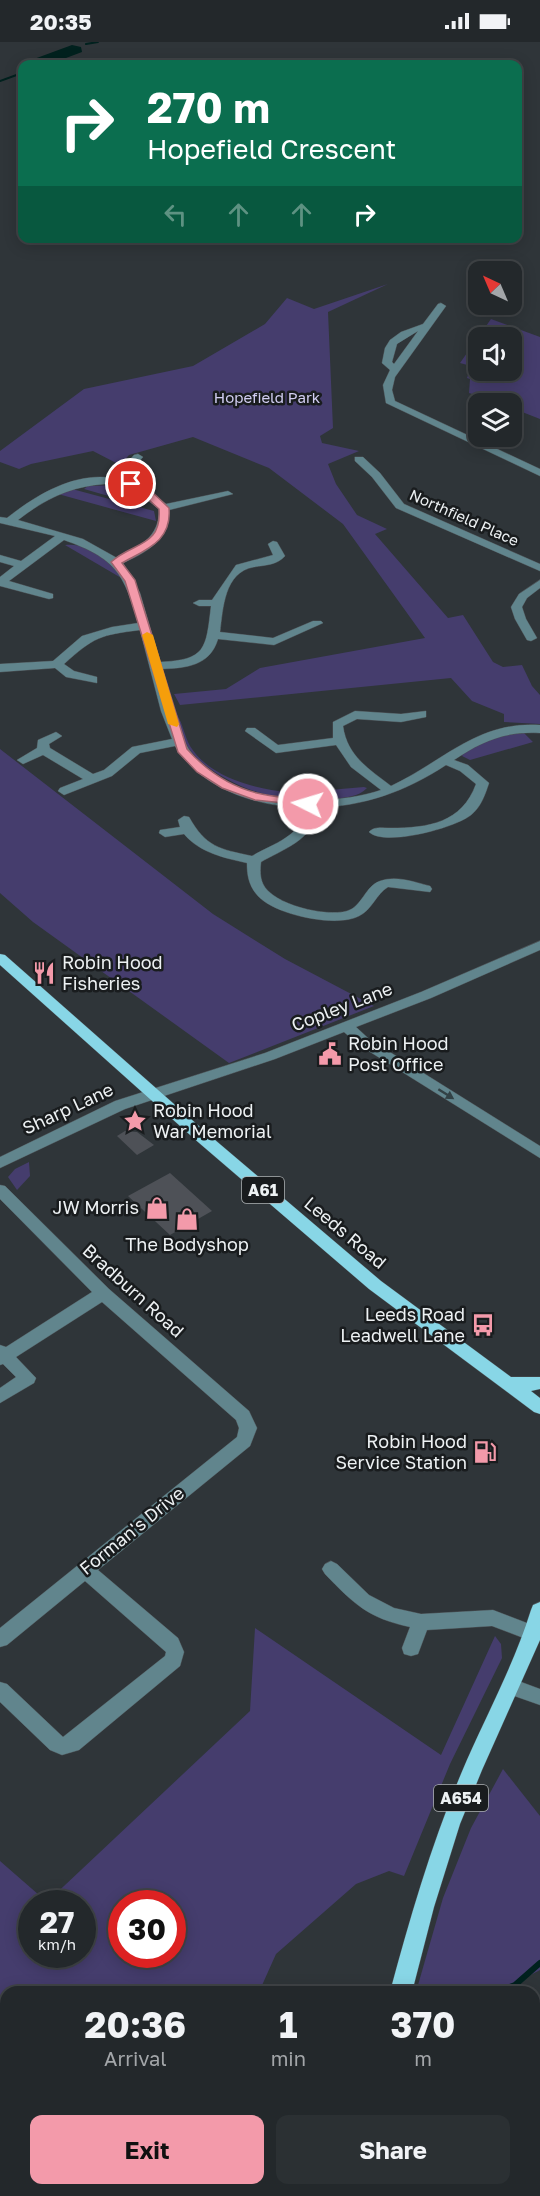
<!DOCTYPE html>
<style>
:root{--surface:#23282b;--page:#2b3033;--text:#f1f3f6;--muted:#a3a6a9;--line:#404447;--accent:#f39aaa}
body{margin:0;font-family:"Golos Text",sans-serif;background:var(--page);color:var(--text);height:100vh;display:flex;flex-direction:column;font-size:22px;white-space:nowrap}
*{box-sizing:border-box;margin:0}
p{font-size:20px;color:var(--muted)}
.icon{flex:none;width:33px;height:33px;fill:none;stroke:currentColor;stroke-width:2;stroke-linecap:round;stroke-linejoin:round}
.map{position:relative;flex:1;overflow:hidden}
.panel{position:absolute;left:0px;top:1944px;width:540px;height:210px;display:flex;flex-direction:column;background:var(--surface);border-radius:18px 18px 0 0;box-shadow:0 3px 15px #0003,0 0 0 2px var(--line)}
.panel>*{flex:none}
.hud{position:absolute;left:18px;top:18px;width:504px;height:183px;border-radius:12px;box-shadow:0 3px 15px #0003,0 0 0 2px var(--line);background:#0b6e4f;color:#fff;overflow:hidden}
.needle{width:39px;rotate:316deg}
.fabs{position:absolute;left:468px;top:219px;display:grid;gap:12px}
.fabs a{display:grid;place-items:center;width:54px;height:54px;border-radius:12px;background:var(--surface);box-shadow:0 3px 15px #0003,0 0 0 2px var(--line);font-size:30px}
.speed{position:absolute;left:18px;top:1848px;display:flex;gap:12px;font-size:30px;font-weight:700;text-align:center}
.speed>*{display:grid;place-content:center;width:78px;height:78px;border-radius:50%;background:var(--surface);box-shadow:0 3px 15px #0003,0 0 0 2px var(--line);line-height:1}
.speed small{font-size:15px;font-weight:400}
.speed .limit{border:9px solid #d22;background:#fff;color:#111}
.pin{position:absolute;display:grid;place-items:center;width:51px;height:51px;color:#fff;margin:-26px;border:3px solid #fff;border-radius:50%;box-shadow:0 2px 6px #0007}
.me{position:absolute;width:66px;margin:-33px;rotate:275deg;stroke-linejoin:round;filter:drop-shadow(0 0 4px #0008)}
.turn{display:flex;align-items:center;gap:21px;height:126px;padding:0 30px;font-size:27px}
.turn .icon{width:78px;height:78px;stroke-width:2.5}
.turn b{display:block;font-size:42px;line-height:51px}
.lanes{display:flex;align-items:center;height:57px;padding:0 30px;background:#0003;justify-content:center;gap:30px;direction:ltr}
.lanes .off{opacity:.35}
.eta{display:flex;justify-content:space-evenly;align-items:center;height:102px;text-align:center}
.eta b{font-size:36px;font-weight:700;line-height:42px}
.action{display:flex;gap:12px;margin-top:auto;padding:12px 30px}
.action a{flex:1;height:69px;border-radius:12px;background:var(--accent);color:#111;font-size:24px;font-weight:700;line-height:69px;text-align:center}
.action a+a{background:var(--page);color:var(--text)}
.status{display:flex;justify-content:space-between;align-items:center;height:42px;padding:0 30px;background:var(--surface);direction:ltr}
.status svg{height:16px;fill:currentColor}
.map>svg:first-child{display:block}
</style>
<div class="status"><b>20:35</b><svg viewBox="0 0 49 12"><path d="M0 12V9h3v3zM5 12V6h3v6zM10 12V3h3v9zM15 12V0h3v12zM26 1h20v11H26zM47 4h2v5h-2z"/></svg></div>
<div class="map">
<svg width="540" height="2154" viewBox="0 0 540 2154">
<rect width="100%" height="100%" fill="#2f3539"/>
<!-- green -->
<g fill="#453d6d" fill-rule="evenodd">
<polygon points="388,242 328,270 333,386 320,394 322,401 359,409 328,422 336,442 357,473 387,487 375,492 448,576 463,573 493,620 503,625 522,623 532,644 540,653 540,682 504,680 504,672 472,659 451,636 180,663 174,652 226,647 260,626 425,596 343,482 269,426 193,395 129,413 120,423 93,409 31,422 19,427 0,420 0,409 84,347 193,324 265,282 287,256 314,267"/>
<path d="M 491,277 L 540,295 L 540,377 L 512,366 L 512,362 L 498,361 L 469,351 L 470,337 L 467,336 L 471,324 L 460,321 ZM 478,296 L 512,296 L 512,328 L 478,328 Z"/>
<polygon points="115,443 140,454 147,461 140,463 84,447 88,444"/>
<polygon points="72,447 154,469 156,479 58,452"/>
<path d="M 65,503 C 89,500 109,520 123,537 Z"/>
<path d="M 175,670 C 182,678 184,693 190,704 C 209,735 254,747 288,750 L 290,754 C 261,759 203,730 188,705 C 181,695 179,682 175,670 Z"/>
<path d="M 524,691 L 533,700 L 470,718 L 462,714 C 473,696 505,693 524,691 Z"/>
<polygon points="0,707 213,872 285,917 374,964 229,1021 33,880 0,851"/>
<path d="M 364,745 L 367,746 C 354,760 325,756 307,756 L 302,753 L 306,750 Z"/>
<polygon points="29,1120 30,1134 17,1148 8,1135 15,1127"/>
<path d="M 255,1586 L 441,1713 L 495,1594 L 501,1602 L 502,1616 L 450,1722 L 404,1834 L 389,1829 L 356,1842 L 276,1912 L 259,1950 L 6,1950 L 6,2098 L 0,2096 L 0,1819 L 47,1860 L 250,1669 ZM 32,1862 L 82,1862 L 82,1912 L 32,1912 ZM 122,1862 L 172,1862 L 172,1912 L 122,1912 Z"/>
<polygon points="503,1727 540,1774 540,1928 498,1950 416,1950 443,1856 471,1786"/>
<polygon points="120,2148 353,2148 353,2154 133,2154"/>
</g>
<!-- water -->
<polygon fill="#01211e" points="72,3 81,5 82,10 50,22 29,22 34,17"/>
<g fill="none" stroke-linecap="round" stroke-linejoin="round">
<!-- stream-far1 -->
<g stroke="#01211e" stroke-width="2">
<polyline points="86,2 98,0"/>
<polyline points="0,39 22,31"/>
</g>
<!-- stream -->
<polyline stroke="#01211e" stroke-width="6" points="497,1950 515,1943 540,1921"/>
</g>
<!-- building -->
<g fill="#4e5157">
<polygon points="125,1089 137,1090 154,1103 137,1113 117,1094"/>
<polygon points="170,1131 212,1169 170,1193 128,1154"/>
</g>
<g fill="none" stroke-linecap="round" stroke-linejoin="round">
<!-- minor casing -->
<g stroke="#4d5357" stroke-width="1">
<g id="minor">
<path d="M 441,261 L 446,264 L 395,335 L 392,348 L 395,359 L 540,427 L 540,434 L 386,361 L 383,343 L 390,328 L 382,321 L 385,306 L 390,298 L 401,290 L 423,282 L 438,262 ZM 418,289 L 394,322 L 392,320 L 397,302 Z"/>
<path d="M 138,412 L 143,415 L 123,438 L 149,449 L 166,462 L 228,449 L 233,452 L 169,468 C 171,497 147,510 123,521 L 140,551 L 160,620 C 206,618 206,607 211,564 L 199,564 L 193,561 L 199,558 L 212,558 L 236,523 L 273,513 L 268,502 L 273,499 L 277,500 L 285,514 C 277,523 266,523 254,525 C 224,530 223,567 220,590 L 273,596 L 313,579 L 321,579 L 323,581 L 274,603 L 218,597 C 210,624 186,626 162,627 C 169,656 175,689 193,713 C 228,763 328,766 381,748 L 351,725 L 336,703 L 276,711 L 245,689 L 247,686 L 255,686 L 278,703 L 333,696 L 333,680 L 355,669 L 401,672 L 426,669 L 426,675 L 401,680 L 357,677 L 343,684 C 347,714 369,727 391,744 C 444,719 477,679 540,683 L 540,691 C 506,689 482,699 454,718 L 468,723 L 489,741 C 485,753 481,765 471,773 C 455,786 384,805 369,790 C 374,784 383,786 391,786 C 428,786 462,781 476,742 L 460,729 L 446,723 C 405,750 364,764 315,766 C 319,796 281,808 261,820 C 260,828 260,835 263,842 C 273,863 326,875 347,869 C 362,865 365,844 380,839 C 396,833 414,840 430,844 L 432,847 L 430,850 L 388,845 C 376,852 372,868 359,874 C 337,886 275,873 258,854 C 249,844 247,834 247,821 C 225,816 200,811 184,792 L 165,795 L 159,791 L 160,788 L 180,785 L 178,778 L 184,774 L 189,775 C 206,805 219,807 252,814 C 272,802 306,793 302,766 C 253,763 202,747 175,704 L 140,711 L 112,734 L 64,753 L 58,749 L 60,746 L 83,737 L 43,713 L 23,722 L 17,718 L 37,706 L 38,698 L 56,690 L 62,694 L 49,702 L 50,706 L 93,732 L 104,728 L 132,705 L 172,697 L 161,669 L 140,588 C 100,593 94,595 64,622 L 74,629 L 97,635 L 97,641 L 66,635 L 55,626 L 0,630 L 0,622 L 53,619 L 82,594 L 112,585 L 138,581 C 124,531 115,516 64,498 L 9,539 L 53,552 L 53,556 L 49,557 L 0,544 L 0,535 L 14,524 L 0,520 L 0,513 L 21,519 L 55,494 L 0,481 L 0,475 L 7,476 C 36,453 74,430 113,436 L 134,413 ZM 106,442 C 128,445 142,453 159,467 C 160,495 139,505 117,516 L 83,497 L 18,478 C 45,457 71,444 106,442 Z"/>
<polygon points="355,415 363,415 380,431 404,462 540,522 540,529 396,466 372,435 355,419"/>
<polygon points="540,538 540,546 527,556 522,565 526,577 537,596 531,599 527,598 515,577 511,565 519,552"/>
<polygon points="540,899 540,908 431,956 356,985 369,997 540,1104 540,1116 359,1003 344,990 275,1017 125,1067 0,1126 0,1115 115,1059 265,1011 421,950"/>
<polygon points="0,1143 5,1144 109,1247 249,1369 257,1386 250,1404 98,1528 178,1596 184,1610 180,1624 79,1708 62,1713 50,1708 0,1660 0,1640 7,1642 63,1695 165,1614 166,1610 85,1539 7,1603 0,1605 0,1586 237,1395 239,1386 236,1378 102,1260 16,1315 36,1336 34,1341 0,1361 0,1346 16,1335 3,1322 0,1323 0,1303 6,1305 92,1250 0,1157"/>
<path d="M 331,1519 L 337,1522 L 369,1553 L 394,1566 L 421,1572 L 493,1568 L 540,1586 L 540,1598 L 534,1600 L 492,1584 L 427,1588 L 418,1612 L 411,1614 L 404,1612 L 402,1606 L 410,1585 C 368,1576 354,1562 325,1532 L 322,1527 L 325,1522 Z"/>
<polygon points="513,1637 540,1647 540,1663 506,1651 504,1645 506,1639"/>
</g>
</g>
<!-- major casing -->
<g stroke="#4d5357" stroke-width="1">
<g id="major">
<polygon points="0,912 5,913 208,1092 381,1239 511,1335 540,1335 540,1347 531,1349 540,1356 540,1372 534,1370 369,1247 198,1100 0,923"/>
<path d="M 540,1560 L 540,1598 L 482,1728 L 460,1782 L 434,1865 L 412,1950 L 390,1950 C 410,1876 431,1803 461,1732 C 484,1677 513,1626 531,1568 L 533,1563 Z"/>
<rect x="369" y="2148" width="22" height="6"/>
</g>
</g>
<!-- highway casing -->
<g stroke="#4d5357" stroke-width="2">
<g id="highway">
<polygon points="0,2119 6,2121 6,2147 0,2145"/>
<polygon points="22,2148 61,2148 64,2154 25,2154"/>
</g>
</g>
<!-- minor -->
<use href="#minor" fill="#61858d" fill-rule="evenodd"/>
<!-- major -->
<use href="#major" fill="#88d6e6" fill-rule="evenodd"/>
<!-- highway -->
<use href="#highway" fill="#baeffa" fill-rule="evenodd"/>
</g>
<!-- one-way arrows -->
<defs><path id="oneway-solid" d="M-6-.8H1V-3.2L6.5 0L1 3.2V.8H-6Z" transform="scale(1.5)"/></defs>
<use fill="#324145" href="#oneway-solid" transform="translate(446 1052) rotate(32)"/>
<!-- route -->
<path fill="#f39aaa" stroke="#9e646e" stroke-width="1.5" d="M 131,439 L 148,446 L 169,466 C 172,499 147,507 122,521 L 135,538 L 187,707 C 206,728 229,744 257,751 C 275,756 294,755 312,759 L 312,764 L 255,758 L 222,746 L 197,730 L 178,710 L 125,539 L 111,520 C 133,500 162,505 159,467 L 141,451 L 127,444 L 127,440 Z"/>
<!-- slow -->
<polygon fill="#f59e0b" points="147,590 153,593 179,682 177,685 168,682 142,593"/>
<!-- icons -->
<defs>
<g id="restaurant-bare" transform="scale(1.8)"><path d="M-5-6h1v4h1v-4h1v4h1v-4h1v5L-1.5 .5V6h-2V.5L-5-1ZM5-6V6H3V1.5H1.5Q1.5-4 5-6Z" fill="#f39aaa" stroke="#191c1e" stroke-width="2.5" paint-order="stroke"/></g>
<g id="civic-bare" transform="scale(1.8)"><path d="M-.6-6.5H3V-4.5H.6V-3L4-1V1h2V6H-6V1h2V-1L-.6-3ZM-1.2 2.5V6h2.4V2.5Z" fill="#f39aaa" stroke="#191c1e" stroke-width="2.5" paint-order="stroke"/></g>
<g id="sight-bare" transform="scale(1.8)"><path d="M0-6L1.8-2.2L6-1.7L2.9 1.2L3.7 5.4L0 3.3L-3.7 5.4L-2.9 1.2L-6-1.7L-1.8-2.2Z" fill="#f39aaa" stroke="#191c1e" stroke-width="2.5" paint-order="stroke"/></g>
<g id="shop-bare" transform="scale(1.8)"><path d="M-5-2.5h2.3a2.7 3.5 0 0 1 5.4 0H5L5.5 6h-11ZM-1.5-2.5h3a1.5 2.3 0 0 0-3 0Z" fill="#f39aaa" stroke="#191c1e" stroke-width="2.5" paint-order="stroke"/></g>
<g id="bus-bare" transform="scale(1.8)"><path d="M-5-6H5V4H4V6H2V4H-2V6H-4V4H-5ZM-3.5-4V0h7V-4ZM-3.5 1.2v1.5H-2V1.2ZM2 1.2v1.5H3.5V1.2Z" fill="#f39aaa" stroke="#191c1e" stroke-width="2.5" paint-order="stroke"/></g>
<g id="fuel-bare" transform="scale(1.8)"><path d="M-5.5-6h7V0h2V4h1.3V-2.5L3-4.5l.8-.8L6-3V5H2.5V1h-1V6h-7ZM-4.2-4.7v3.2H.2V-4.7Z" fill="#f39aaa" stroke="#191c1e" stroke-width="2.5" paint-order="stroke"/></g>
</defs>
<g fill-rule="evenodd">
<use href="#restaurant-bare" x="44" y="931"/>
<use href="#civic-bare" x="330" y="1012"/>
<use href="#sight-bare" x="135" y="1079"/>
<use href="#shop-bare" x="157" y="1166"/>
<use href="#shop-bare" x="187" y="1177"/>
<use href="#bus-bare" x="483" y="1283"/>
<use href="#fuel-bare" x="485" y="1410"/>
</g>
<g text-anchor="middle" stroke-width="5" stroke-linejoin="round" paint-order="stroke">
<!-- far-park labels -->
<g font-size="15" fill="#d2cef2" stroke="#191c1e">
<text x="267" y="361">Hopefield Park</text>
</g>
<!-- far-street labels -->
<g font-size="15" fill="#edf1f3" stroke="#191c1e">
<text transform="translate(464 476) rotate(24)" y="5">Northfield Place</text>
</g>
<!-- shield labels -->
<g fill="#191c1e" stroke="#adb1b3" stroke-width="1.5">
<rect x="242" y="1135" width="42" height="26" rx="4.5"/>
<rect x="434" y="1743" width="54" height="26" rx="4.5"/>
</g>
<g font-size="16" font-weight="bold" fill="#edf1f3">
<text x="263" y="1154">A61</text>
<text x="461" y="1762">A654</text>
</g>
<!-- poi labels -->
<g font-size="18" fill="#edf1f3" stroke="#191c1e" text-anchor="start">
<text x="62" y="927">Robin Hood<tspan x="62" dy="21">Fisheries</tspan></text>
<text x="348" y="1008">Robin Hood<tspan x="348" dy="21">Post Office</tspan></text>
<text x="153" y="1075">Robin Hood<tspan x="153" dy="21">War Memorial</tspan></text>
<text x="139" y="1172" text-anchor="end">JW Morris</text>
<text x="187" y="1209" text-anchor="middle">The Bodyshop</text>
<text x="465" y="1279" text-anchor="end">Leeds Road<tspan x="465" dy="21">Leadwell Lane</tspan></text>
<text x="467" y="1406" text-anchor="end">Robin Hood<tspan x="467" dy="21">Service Station</tspan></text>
</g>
<!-- street labels -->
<g font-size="18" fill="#edf1f3" stroke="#191c1e">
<text transform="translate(342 965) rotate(-21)" y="6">Copley Lane</text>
<text transform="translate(68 1067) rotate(-25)" y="6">Sharp Lane</text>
<text transform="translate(345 1191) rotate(40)" y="6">Leeds Road</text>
<text transform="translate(133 1249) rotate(42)" y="6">Bradburn Road</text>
<text transform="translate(132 1489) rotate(-39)" y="6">Forman's Drive</text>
</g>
</g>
</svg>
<div class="fabs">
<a><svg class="needle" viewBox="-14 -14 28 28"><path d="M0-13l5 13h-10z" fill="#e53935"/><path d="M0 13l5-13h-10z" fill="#a3a6a9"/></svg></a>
<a><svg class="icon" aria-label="sound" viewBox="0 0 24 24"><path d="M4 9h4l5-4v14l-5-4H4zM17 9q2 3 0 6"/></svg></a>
<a><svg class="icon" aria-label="layers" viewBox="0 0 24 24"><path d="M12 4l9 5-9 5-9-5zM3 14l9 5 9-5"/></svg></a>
</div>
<div class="speed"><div>27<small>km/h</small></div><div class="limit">30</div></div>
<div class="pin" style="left:131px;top:442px;background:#d93025"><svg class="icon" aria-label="arrive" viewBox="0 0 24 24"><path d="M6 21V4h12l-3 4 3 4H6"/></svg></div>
<svg class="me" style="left:308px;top:762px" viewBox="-20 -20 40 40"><circle r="17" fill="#f39aaa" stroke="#fff" stroke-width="3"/><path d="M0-11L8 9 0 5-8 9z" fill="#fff"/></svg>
<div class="hud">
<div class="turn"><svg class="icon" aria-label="right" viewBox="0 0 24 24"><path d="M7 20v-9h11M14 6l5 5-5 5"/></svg><div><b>270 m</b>Hopefield Crescent</div></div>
<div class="lanes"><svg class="icon off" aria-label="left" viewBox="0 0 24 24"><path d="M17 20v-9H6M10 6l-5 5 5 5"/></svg><svg class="icon off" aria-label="ahead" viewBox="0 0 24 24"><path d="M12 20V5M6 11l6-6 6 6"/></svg><svg class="icon off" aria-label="ahead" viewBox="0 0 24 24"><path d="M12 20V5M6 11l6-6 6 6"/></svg><svg class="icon" aria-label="right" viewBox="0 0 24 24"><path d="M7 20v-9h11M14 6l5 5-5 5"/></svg></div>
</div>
<section class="panel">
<div class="eta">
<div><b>20:36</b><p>Arrival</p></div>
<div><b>1</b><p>min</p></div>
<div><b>370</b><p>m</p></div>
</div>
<div class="action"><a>Exit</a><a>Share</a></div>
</section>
</div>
